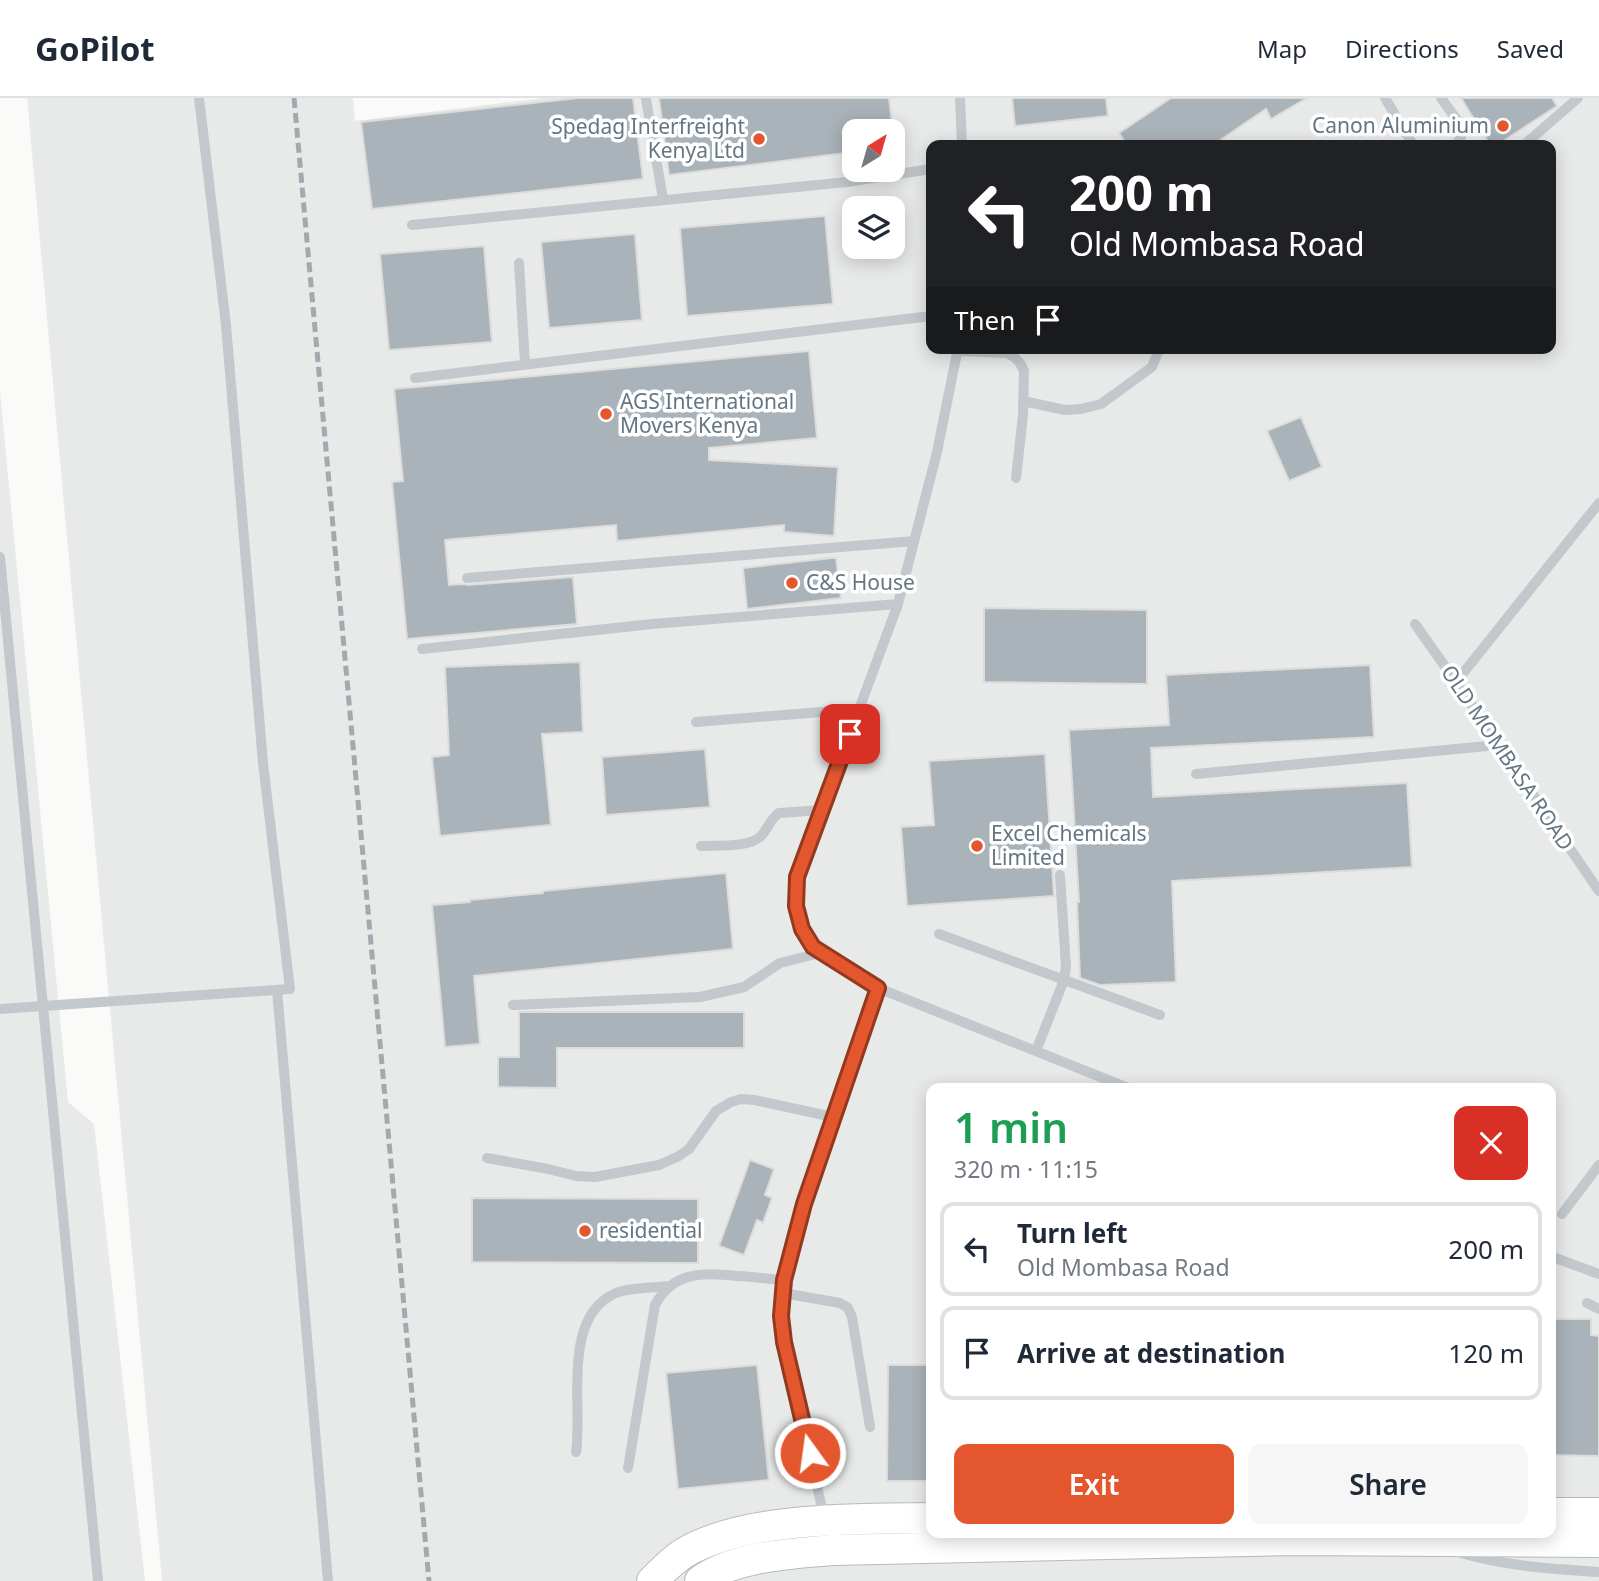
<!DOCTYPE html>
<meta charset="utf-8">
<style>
:root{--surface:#fff;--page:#f6f6f7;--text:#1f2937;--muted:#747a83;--line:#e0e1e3;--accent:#e4572e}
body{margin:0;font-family:"Noto Sans",sans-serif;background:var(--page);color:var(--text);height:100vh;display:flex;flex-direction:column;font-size:26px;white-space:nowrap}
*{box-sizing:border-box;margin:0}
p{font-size:23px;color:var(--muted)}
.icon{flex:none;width:38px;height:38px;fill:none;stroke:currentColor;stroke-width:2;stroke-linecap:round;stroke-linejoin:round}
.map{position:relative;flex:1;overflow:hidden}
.panel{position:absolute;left:926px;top:985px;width:630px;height:455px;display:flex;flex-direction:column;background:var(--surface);border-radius:14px;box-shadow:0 4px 18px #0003}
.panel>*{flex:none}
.top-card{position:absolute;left:926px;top:42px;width:630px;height:214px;border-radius:14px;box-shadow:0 4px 18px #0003;background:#202124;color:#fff;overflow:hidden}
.needle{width:46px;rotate:37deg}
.fabs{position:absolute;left:842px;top:21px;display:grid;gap:14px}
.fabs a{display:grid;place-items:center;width:63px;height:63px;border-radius:14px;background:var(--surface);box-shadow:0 4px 18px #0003;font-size:35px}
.pin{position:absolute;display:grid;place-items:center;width:60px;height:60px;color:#fff;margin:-30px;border-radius:14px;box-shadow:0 4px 10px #0006}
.me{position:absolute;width:77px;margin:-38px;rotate:346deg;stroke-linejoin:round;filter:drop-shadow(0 0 5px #0008)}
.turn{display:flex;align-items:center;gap:24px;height:147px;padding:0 28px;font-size:32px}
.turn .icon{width:91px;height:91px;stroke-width:2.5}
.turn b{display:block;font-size:49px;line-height:60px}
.then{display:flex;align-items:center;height:66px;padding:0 28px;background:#0003;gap:14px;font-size:26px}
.round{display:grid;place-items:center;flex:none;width:74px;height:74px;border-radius:14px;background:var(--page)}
.headline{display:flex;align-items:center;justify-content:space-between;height:119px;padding:0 28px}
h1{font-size:42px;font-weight:600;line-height:52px;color:#1e9e55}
.primary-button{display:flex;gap:14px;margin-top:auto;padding:14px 28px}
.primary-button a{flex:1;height:80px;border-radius:14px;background:var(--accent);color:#fff;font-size:28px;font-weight:600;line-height:80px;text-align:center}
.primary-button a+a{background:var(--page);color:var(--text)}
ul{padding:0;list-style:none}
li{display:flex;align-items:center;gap:21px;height:94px;margin:0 14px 10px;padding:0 14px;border:4px solid var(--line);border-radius:14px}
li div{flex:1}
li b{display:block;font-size:26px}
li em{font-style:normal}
header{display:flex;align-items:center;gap:42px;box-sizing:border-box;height:98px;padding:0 35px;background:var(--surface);border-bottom:2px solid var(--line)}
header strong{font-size:33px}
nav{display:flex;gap:38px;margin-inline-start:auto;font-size:24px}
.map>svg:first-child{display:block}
</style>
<header>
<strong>GoPilot</strong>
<nav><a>Map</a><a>Directions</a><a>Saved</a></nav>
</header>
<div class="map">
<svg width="1599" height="1483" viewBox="0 0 1599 1483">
<rect width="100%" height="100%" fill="#fafaf8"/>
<!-- built -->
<g fill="#e8e9e9" fill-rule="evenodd">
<path d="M 27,0 L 353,0 L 355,23 L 543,0 L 1599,0 L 1599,1483 L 162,1483 ZM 854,33 L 892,33 L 892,72 L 854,72 ZM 931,47 L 1550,47 L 1550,250 L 931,250 ZM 854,110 L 892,110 L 892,149 L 854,149 ZM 931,990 L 1550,990 L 1550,1435 L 931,1435 Z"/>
<polygon points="0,293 68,1004 94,1026 145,1483 0,1483"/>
</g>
<!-- building -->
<g fill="#aab3b9" stroke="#dcdcda" stroke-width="2">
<polygon points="578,0 633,0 643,81 372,111 361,24"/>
<polygon points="659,0 889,0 893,33 854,33 854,54 669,77"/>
<polygon points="1012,0 1106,0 1108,18 1015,28"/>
<polygon points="1171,0 1307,0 1271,21 1266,11 1213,47 1127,47 1119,35"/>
<polygon points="1461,0 1552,0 1557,8 1497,47 1490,47"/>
<polygon points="825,118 833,206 687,218 680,130"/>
<polygon points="635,136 642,222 549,230 541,144"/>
<polygon points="484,148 492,244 389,252 380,156"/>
<polygon points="809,253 817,340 709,350 709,362 838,369 834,438 784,434 784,427 617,443 616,427 445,442 449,487 463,486 468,487 573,479 577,526 407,541 392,384 403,383 394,291"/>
<polygon points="1301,319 1322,369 1289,383 1267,333"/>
<polygon points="832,460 836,460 841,500 747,511 743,470"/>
<polygon points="984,510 1147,512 1147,586 984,584"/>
<polygon points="580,564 583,634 542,636 551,727 440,738 432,659 449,657 445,569"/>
<polygon points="1370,567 1374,639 1151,650 1153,699 1407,685 1412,769 1172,783 1176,884 1100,887 1080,880 1077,804 1079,804 1069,632 1169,627 1166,577"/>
<polygon points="705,651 710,709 606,717 602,659"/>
<polygon points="1045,656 1054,798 907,808 901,729 934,727 929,663"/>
<polygon points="726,775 733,851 474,878 480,946 445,949 432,807 470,804 470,802 543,795 543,793"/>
<polygon points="519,914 744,914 744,950 557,950 557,990 498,989 498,959 519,959"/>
<polygon points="750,1062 774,1071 765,1097 772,1100 763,1125 757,1122 744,1157 719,1148"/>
<polygon points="472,1100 698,1101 698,1165 472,1164"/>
<polygon points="1550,1221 1591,1221 1591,1237 1599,1238 1599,1358 1550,1357"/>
<polygon points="757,1267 769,1382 678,1391 666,1275"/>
<polygon points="888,1267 931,1267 931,1383 887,1383"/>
</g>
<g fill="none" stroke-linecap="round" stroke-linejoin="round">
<!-- primary casing -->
<g stroke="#b5babe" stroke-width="32">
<g id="primary">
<polyline points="1550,1415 1599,1415"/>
<path d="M 652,1483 C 662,1473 673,1462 684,1455 C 745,1418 861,1421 931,1420"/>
<path d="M 700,1483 C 734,1458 791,1456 832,1452 L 1293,1442 L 1599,1444"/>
</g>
</g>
<!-- lane -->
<g stroke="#c3c8cc" stroke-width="10">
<polyline points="960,0 962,47"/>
<polyline points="1385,0 1413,47"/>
<polyline points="1441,0 1462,29 1463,35 1456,47"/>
<polyline points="646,1 663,101"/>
<polyline points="1524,47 1578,0"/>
<polyline points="412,127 847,84 931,71"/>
<polyline points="519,165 525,266"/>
<polyline points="958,250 937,354 898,506 797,779 795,808 802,831 813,849 820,855 878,890 1128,990"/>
<polyline points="958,253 1007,255 1014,259 1020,265 1024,273 1023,317 1016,380"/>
<polyline points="415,280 931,218"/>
<polyline points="1023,303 1065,312 1081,311 1101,306 1152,269 1158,254 1157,250"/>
<polyline points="0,459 98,1483"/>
<polyline points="467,480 914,443"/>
<polyline points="1415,526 1456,584 1599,793"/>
<polyline points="422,551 652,526 898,506"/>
<polyline points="1456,584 1599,405"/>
<polyline points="696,624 859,611"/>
<polyline points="1196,676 1498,647"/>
<path d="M 701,748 C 718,747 749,750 761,738 C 768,731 770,721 779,715 L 822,712"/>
<polyline points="939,836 1160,917"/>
<polyline points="277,892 328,1483"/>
<polyline points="513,907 700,899 744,889 780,865 820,855"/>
<polyline points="0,911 290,891 263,665 226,227 199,0"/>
<polyline points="1036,953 1064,882 1066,869 1060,777"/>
<polyline points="487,1060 548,1071 576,1078 595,1079 659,1067 679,1058 689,1051 716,1013 731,1004 741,1001 754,1002 833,1019"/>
<polyline points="1562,1116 1599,1067"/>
<polyline points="1550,1158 1599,1176"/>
<polyline points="783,1195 840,1205 848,1210 852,1219 870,1329"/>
<polyline points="1587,1205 1599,1211"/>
<path d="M 576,1354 C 583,1308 561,1218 616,1195 C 632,1189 653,1190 670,1188"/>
<path d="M 628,1370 L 655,1207 C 674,1172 704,1175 739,1178 C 754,1179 769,1181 784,1182"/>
<polyline points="824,1419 784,1244 781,1218 784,1182 804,1106 878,890"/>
<path d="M 1458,1454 C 1503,1468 1552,1471 1599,1474"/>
</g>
<!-- primary -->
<use href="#primary" stroke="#fff" stroke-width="30"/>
<!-- rail -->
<polyline stroke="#a2aab0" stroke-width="5" stroke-dasharray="10 5" stroke-linecap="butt" points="294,0 429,1483"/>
</g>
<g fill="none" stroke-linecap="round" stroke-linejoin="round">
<!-- route casing -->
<g stroke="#94391e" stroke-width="18">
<polyline id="route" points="810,1355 784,1244 781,1218 784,1182 804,1106 878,890 813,849 802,831 796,808 797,779 850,636"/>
</g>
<!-- route -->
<use href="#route" stroke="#e4572e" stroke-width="12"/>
</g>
<!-- markers -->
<g fill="#e4572e" stroke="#fff" stroke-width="2.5">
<circle cx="1503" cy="28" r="7"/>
<circle cx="759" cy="41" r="7"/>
<circle cx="606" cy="316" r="7"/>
<circle cx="792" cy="485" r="7"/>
<circle cx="977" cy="748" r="7"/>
<circle cx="585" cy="1133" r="7"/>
</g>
<g text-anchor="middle" stroke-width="7" stroke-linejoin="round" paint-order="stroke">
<!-- poi labels -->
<g font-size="21" fill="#657683" stroke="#fff" text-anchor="start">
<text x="1489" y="35" text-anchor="end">Canon Aluminium</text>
<text x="745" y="36" text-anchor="end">Spedag Interfreight<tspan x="745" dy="24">Kenya Ltd</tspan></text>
<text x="620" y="311">AGS International<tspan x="620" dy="24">Movers Kenya</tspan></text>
<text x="806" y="492">C&amp;S House</text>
<text x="991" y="743">Excel Chemicals<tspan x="991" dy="24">Limited</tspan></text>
<text x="599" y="1140">residential</text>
</g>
<!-- street labels -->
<g font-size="21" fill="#657683" stroke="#fff">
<text transform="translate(1507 660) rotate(56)" y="7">OLD MOMBASA ROAD</text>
</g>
</g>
</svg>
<div class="fabs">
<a><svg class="needle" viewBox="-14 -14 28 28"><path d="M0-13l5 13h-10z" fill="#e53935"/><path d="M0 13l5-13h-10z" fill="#747a83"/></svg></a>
<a><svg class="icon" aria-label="layers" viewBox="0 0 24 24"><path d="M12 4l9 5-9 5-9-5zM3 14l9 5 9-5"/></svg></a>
</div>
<div class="pin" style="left:850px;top:636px;background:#d93025"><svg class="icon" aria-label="arrive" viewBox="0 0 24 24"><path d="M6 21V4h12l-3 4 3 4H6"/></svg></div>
<svg class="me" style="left:810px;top:1355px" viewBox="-20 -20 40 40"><circle r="17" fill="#e4572e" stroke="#fff" stroke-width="3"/><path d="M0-11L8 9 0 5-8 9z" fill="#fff"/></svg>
<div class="top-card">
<div class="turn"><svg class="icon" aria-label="left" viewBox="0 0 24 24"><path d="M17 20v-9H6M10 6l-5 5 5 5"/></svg><div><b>200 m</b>Old Mombasa Road</div></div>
<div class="then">Then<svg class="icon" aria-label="arrive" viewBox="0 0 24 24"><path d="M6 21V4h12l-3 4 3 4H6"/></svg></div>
</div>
<section class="panel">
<div class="headline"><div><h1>1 min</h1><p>320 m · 11:15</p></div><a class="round" style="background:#d93025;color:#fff"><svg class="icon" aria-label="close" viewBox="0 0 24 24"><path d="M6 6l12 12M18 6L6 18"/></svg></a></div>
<ul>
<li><svg class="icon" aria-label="left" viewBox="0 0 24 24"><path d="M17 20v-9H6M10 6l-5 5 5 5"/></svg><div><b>Turn left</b><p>Old Mombasa Road</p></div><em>200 m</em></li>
<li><svg class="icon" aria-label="arrive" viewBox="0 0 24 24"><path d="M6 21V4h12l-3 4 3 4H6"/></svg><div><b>Arrive at destination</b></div><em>120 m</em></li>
</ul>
<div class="primary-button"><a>Exit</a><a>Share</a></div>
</section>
</div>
